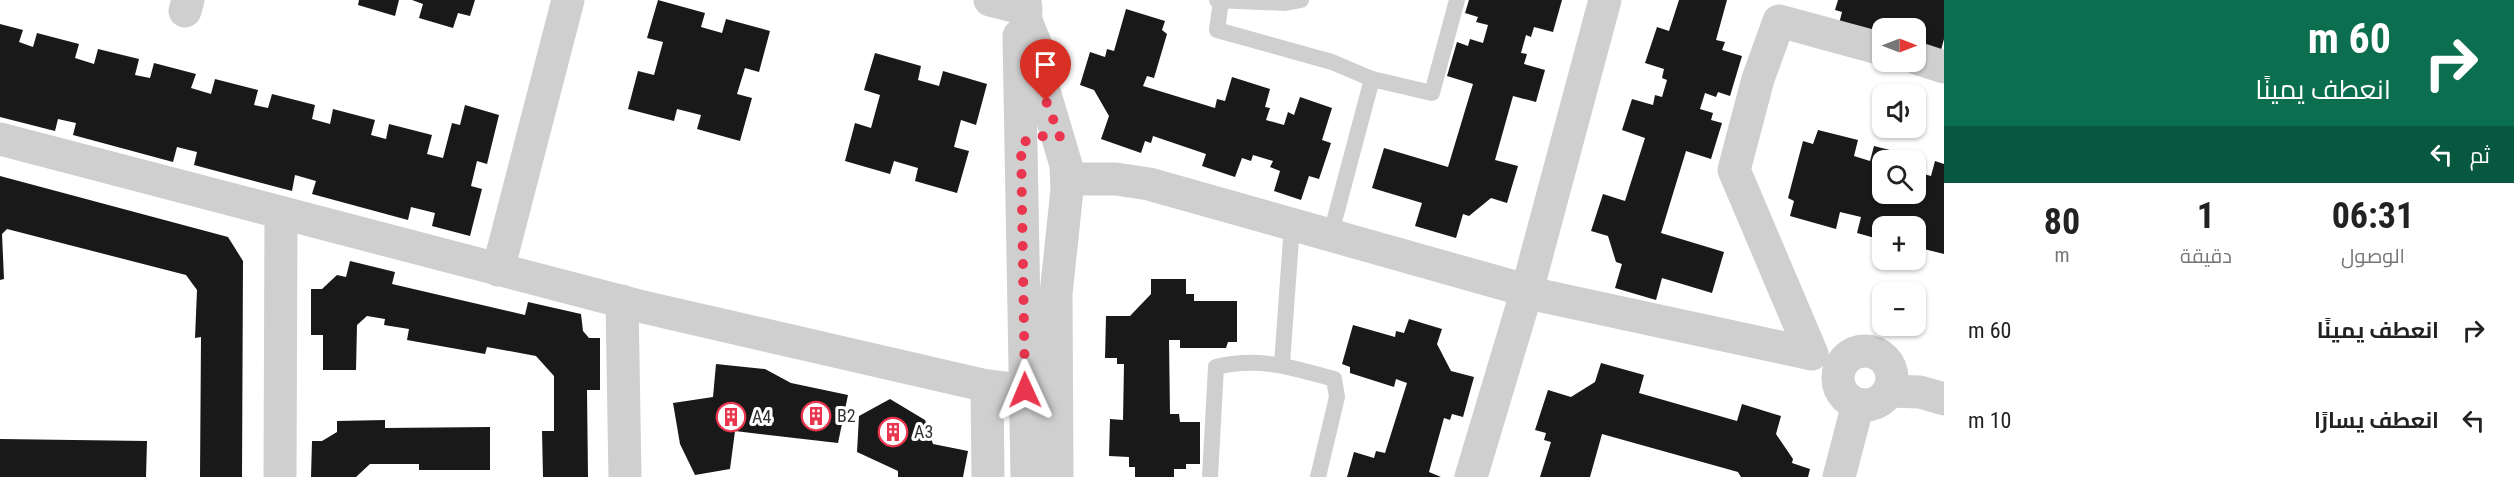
<!DOCTYPE html>
<html lang="ar">
<meta charset="utf-8">
<style>
:root{--surface:#fff;--page:#f2f2f2;--text:#222;--muted:#767676}
body{margin:0;font-family:"Roboto Condensed",Cairo,sans-serif;background:var(--page);color:var(--text);direction:rtl;height:100vh;display:flex;flex-direction:column;font-size:22px;white-space:nowrap}
*{box-sizing:border-box;margin:0}
p{font-size:20px;color:var(--muted)}
.icon{flex:none;width:33px;height:33px;fill:none;stroke:currentColor;stroke-width:2;stroke-linecap:round;stroke-linejoin:round}
.map{position:relative;flex:1;overflow:hidden;direction:ltr}
.details{display:flex;flex-direction:column;background:var(--surface);width:570px}
.details>*{flex:none}
.banner{background:#0b6e4f;color:#fff;overflow:hidden}
.needle{width:39px;rotate:90deg}
.buttons{position:absolute;left:1872px;top:18px;display:grid;gap:12px}
.buttons a{display:grid;place-items:center;width:54px;height:54px;border-radius:12px;background:var(--surface);box-shadow:0 2px 4px #0004;font-size:30px}
.pin{position:absolute;display:grid;place-items:center;width:51px;height:51px;color:#fff;margin:-62px -26px;border-radius:50% 50% 50% 0;rotate:-45deg;box-shadow:0 0 6px #0007}
.pin .icon{rotate:45deg}
.me{position:absolute;width:66px;margin:-33px;rotate:359deg;stroke-linejoin:round;filter:drop-shadow(0 0 4px #0008)}
.turn{display:flex;align-items:center;gap:21px;height:126px;padding:0 24px;font-size:27px}
.turn .icon{width:78px;height:78px;stroke-width:2.5}
.turn b{display:block;font-size:42px;line-height:51px}
.then{display:flex;align-items:center;height:57px;padding:0 24px;background:#0003;gap:12px;font-size:22px}
.eta{display:flex;justify-content:space-evenly;align-items:center;height:102px;text-align:center}
.eta b{font-size:36px;font-weight:700;line-height:42px}
ul{padding:0;list-style:none}
li{display:flex;align-items:center;gap:18px;height:90px;padding:0 24px}
li div{flex:1}
li b{display:block;font-size:22px}
li em{font-style:normal}
main{display:flex;flex:1;min-height:0}
.map>svg:first-child{display:block}
</style>
<main>
<section class="details">
<div class="banner">
<div class="turn"><svg class="icon" aria-label="right" viewBox="0 0 24 24"><path d="M7 20v-9h11M14 6l5 5-5 5"/></svg><div><b>60 m</b>انعطف يمينًا</div></div>
<div class="then">ثم<svg class="icon" aria-label="left" viewBox="0 0 24 24"><path d="M17 20v-9H6M10 6l-5 5 5 5"/></svg></div>
</div>
<div class="eta">
<div><b>06:31</b><p>الوصول</p></div>
<div><b>1</b><p>دقيقة</p></div>
<div><b>80</b><p>m</p></div>
</div>
<ul>
<li><svg class="icon" aria-label="right" viewBox="0 0 24 24"><path d="M7 20v-9h11M14 6l5 5-5 5"/></svg><div><b>انعطف يمينًا</b></div><em>60 m</em></li>
<li><svg class="icon" aria-label="left" viewBox="0 0 24 24"><path d="M17 20v-9H6M10 6l-5 5 5 5"/></svg><div><b>انعطف يسارًا</b></div><em>10 m</em></li>
</ul>
</section>
<div class="map">
<svg width="1944" height="477" viewBox="0 0 1944 477">
<rect width="100%" height="100%" fill="#fff"/>
<!-- building -->
<g fill="#191919">
<polygon points="359,0 399,0 395,16 358,5"/>
<polygon points="412,0 475,0 470,16 458,13 453,28 419,18 423,4"/>
<polygon points="658,0 705,13 701,27 722,33 726,19 770,31 759,72 745,68 737,94 752,98 740,141 697,129 701,115 677,109 674,121 628,109 638,71 654,75 663,42 647,38"/>
<polygon points="1469,0 1562,0 1553,32 1534,27 1531,37 1526,35 1521,53 1527,54 1524,64 1545,70 1536,102 1513,96 1495,160 1518,166 1507,203 1491,198 1469,216 1463,214 1456,238 1415,226 1422,203 1372,188 1384,148 1448,167 1473,84 1447,76 1457,42 1468,46 1470,39 1483,43 1488,25 1476,22 1478,17 1465,13"/>
<polygon points="1679,0 1727,0 1716,40 1725,42 1722,50 1742,56 1730,96 1718,92 1716,97 1705,93 1700,109 1713,113 1711,120 1722,123 1711,159 1686,151 1661,233 1724,252 1712,293 1662,278 1656,300 1615,288 1622,264 1616,262 1608,236 1591,231 1603,194 1625,201 1645,138 1622,130 1632,99 1653,105 1655,95 1662,97 1667,80 1662,78 1664,69 1645,63 1657,27 1669,31"/>
<polygon points="1838,0 1944,0 1944,39 1940,54 1916,48 1916,28 1888,23 1886,28 1882,28 1882,40 1838,28 1842,12 1835,10"/>
<polygon points="1126,9 1165,21 1162,30 1167,34 1154,78 1147,76 1143,86 1215,108 1217,99 1225,101 1232,77 1270,89 1265,107 1270,108 1266,120 1284,125 1288,112 1294,115 1300,97 1332,108 1322,140 1331,143 1319,179 1309,176 1301,200 1274,191 1280,171 1270,167 1273,161 1253,155 1251,161 1242,158 1235,177 1202,166 1206,154 1153,136 1151,143 1145,141 1141,153 1101,139 1109,116 1094,90 1080,85 1090,52 1105,57 1107,49 1114,51"/>
<polygon points="0,24 23,30 19,42 33,47 37,33 79,44 75,58 94,64 98,49 139,59 135,75 150,78 154,63 196,74 191,88 211,94 215,79 258,90 254,105 268,108 272,94 315,105 312,119 330,124 333,109 375,120 371,135 386,139 389,124 432,135 427,154 443,158 452,123 460,125 465,105 499,115 487,164 477,161 471,186 482,189 470,236 432,226 435,213 411,207 408,220 312,194 316,181 295,175 292,191 194,165 197,152 177,147 173,162 73,135 76,123 58,119 55,131 0,117"/>
<polygon points="875,53 921,66 918,80 939,86 943,71 987,84 976,125 961,120 954,147 969,151 957,193 915,181 918,168 894,161 890,174 845,161 855,123 871,128 880,95 864,90"/>
<polygon points="1818,130 1858,140 1854,156 1870,161 1874,146 1913,156 1912,160 1882,160 1882,194 1916,194 1916,172 1931,176 1935,161 1944,164 1944,254 1916,247 1916,226 1882,226 1882,240 1857,233 1861,217 1840,212 1836,229 1790,216 1794,201 1788,198 1803,141 1813,144"/>
<polygon points="0,176 228,237 243,261 242,477 200,477 201,337 195,338 197,290 186,275 7,229 2,234 4,279 0,280"/>
<polygon points="350,261 395,272 392,284 525,315 528,302 581,314 583,331 589,338 600,338 600,390 587,390 588,477 543,477 542,431 554,431 554,376 536,356 487,347 485,354 407,340 409,329 384,325 385,319 367,316 357,325 356,370 323,370 323,335 311,335 311,289 322,289 337,275 346,277"/>
<polygon points="1151,279 1186,279 1186,294 1194,294 1194,301 1237,301 1237,342 1228,342 1226,348 1180,348 1180,340 1169,340 1170,414 1179,414 1180,422 1200,422 1200,464 1186,464 1186,469 1174,469 1174,477 1135,477 1135,467 1129,467 1129,457 1109,456 1110,419 1123,420 1124,364 1117,364 1117,358 1105,358 1106,316 1130,316 1151,294"/>
<polygon points="1409,319 1442,329 1437,344 1451,371 1474,377 1463,417 1452,414 1450,420 1444,418 1429,472 1441,477 1347,477 1354,452 1374,458 1376,451 1385,453 1407,383 1396,379 1394,387 1350,373 1350,367 1342,364 1353,325 1395,337 1396,331 1404,333"/>
<polygon points="1601,363 1644,375 1639,393 1737,421 1742,404 1781,416 1776,434 1793,459 1792,463 1810,469 1808,477 1741,477 1738,472 1602,434 1590,477 1540,477 1551,442 1544,440 1546,433 1535,430 1548,390 1571,397 1595,382"/>
<polygon points="716,364 765,369 791,383 848,395 838,443 735,431 730,469 695,475 680,444 673,403 713,397"/>
<polygon points="890,399 925,420 933,444 968,451 963,477 898,477 898,471 857,452 859,416"/>
<polygon points="385,420 385,428 490,427 490,470 419,470 419,464 370,464 356,477 311,477 312,441 322,441 337,432 337,421"/>
<polygon points="0,439 147,441 146,477 0,477"/>
</g>
<g fill="none" stroke-linecap="round" stroke-linejoin="round">
<!-- service -->
<g stroke="#cfcfcf" stroke-width="16">
<polyline points="1217,0 1285,3 1301,0"/>
<polyline points="1221,1 1217,30 1332,62 1372,79"/>
<polyline points="1330,237 1372,79 1432,93 1457,0"/>
<polyline points="1282,364 1292,225"/>
<path d="M 1210,477 L 1216,367 C 1258,356 1294,368 1334,379 L 1337,397 L 1318,477"/>
</g>
<!-- minor -->
<g stroke="#cfcfcf" stroke-width="33">
<polyline points="990,0 1026,9"/>
<polyline points="185,11 188,0"/>
<polyline points="1916,58 1944,67"/>
<polyline points="0,139 639,306 987,386 1053,393"/>
<polyline points="1067,179 1116,179 1149,184 1511,286"/>
<polyline points="498,270 568,0"/>
<polyline points="1531,276 1605,0"/>
<polyline points="1543,296 1812,354 1734,170 1758,79 1779,21 1882,49"/>
<polyline points="622,301 625,477"/>
<circle cx="1865" cy="378" r="27"/>
<polyline points="987,386 988,477"/>
<polyline points="1889,391 1920,392 1944,399"/>
<polyline points="280,477 281,213"/>
<polyline points="1471,477 1522,307"/>
<polyline points="1839,477 1858,404"/>
</g>
<!-- tertiary -->
<g stroke="#cfcfcf" stroke-width="33">
<polyline points="1025,0 1026,21 1036,45 1044,91 1066,165 1067,190 1056,294 1057,477"/>
<polyline points="1019,36 1027,477"/>
</g>
</g>
<g fill="none" stroke-linecap="round" stroke-linejoin="round">
<!-- route -->
<polyline stroke="#e9354d" stroke-width="10" stroke-dasharray="0 18" points="1025,390 1021,143 1040,136 1060,137 1046,101"/>
</g>
<!-- icons -->
<defs>
<g id="building-ring" transform="scale(1.5)"><circle r="9.5" fill="#fff" stroke="#e9354d" stroke-width="1.5"/><path d="M-4-6H4V6H1V3H-1V6H-4ZM-2.5-4.3h1.7v1.8h-1.7ZM.8-4.3h1.7v1.8H.8ZM-2.5-1h1.7V.8h-1.7ZM.8-1h1.7V.8H.8Z" fill="#e9354d"/></g>
</defs>
<g fill-rule="evenodd">
<use href="#building-ring" x="816" y="416"/>
<use href="#building-ring" x="731" y="417"/>
<use href="#building-ring" x="893" y="432"/>
</g>
<g text-anchor="middle" stroke-width="6" stroke-linejoin="round" paint-order="stroke">
<!-- poi labels -->
<g font-size="18" fill="#323232" stroke="#fff" text-anchor="start">
<text x="837" y="422">B2</text>
<text x="752" y="423">A4</text>
<text x="914" y="438">A3</text>
</g>
</g>
</svg>
<div class="buttons">
<a><svg class="needle" viewBox="-14 -14 28 28"><path d="M0-13l5 13h-10z" fill="#e53935"/><path d="M0 13l5-13h-10z" fill="#767676"/></svg></a>
<a><svg class="icon" aria-label="sound" viewBox="0 0 24 24"><path d="M4 9h4l5-4v14l-5-4H4zM17 9q2 3 0 6"/></svg></a>
<a><svg class="icon" aria-label="search" viewBox="0 0 24 24"><circle cx="10" cy="10" r="6"/><path d="M15 15l6 6"/></svg></a>
<a>+</a>
<a>−</a>
</div>
<div class="pin" style="left:1046px;top:101px;background:#d93025"><svg class="icon" aria-label="arrive" viewBox="0 0 24 24"><path d="M6 21V4h12l-3 4 3 4H6"/></svg></div>
<svg class="me" style="left:1025px;top:390px" viewBox="-20 -20 40 40"><path d="M0-17L14 15 0 8-14 15z" fill="#e9354d" stroke="#fff" stroke-width="4"/></svg>
</div>
</main>
